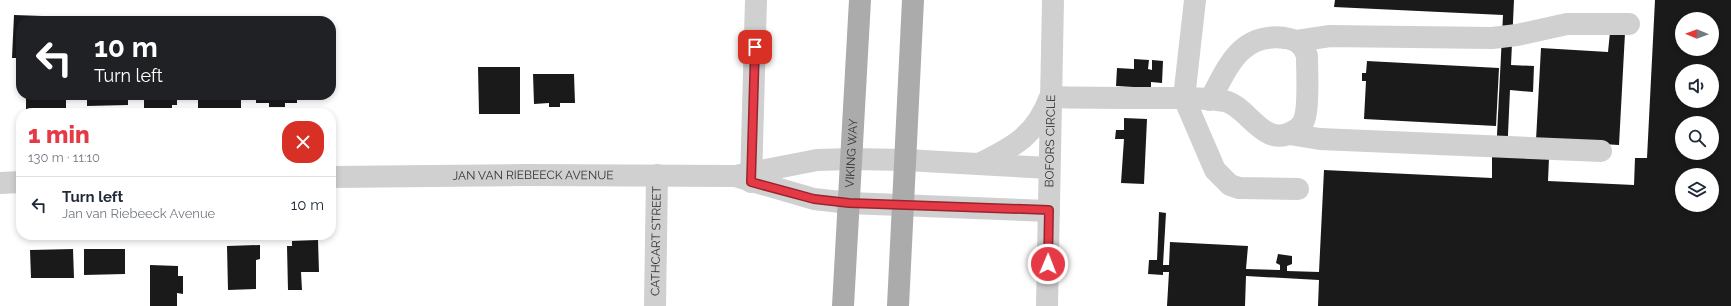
<!DOCTYPE html>
<meta charset="utf-8">
<style>
:root{--surface:#fff;--page:#f2f2f3;--text:#1f2937;--muted:#747a83;--line:#e0e1e3;--accent:#e63946}
body{margin:0;font-family:Raleway,sans-serif;background:var(--page);color:var(--text);height:100vh;display:flex;flex-direction:column;font-size:15px;white-space:nowrap}
*{box-sizing:border-box;margin:0}
p{font-size:13px;color:var(--muted)}
.icon{flex:none;width:22px;height:22px;fill:none;stroke:currentColor;stroke-width:2;stroke-linecap:round;stroke-linejoin:round}
.map{position:relative;flex:1;overflow:hidden}
.sheet{position:absolute;left:16px;top:108px;width:320px;height:132px;display:flex;flex-direction:column;background:var(--surface);border-radius:16px;box-shadow:0 2px 6px #0003}
.sheet>*{flex:none}
.hud{position:absolute;left:16px;top:16px;width:320px;height:84px;border-radius:16px;box-shadow:0 2px 6px #0003;background:#202124;color:#fff;overflow:hidden}
.needle{width:26px;rotate:271deg}
.tools{position:absolute;left:1675px;top:12px;display:grid;gap:8px}
.tools a{display:grid;place-items:center;width:44px;height:44px;border-radius:50%;background:var(--surface);box-shadow:0 2px 6px #0003;font-size:20px}
.pin{position:absolute;display:grid;place-items:center;width:34px;height:34px;color:#fff;margin:-17px;border-radius:8px;box-shadow:0 2px 6px #0006}
.me{position:absolute;width:44px;margin:-22px;rotate:1deg;stroke-linejoin:round;filter:drop-shadow(0 0 3px #0008)}
.turn{display:flex;align-items:center;gap:14px;height:84px;padding:0 12px;font-size:18px}
.turn .icon{width:52px;height:52px;stroke-width:2.5}
.turn b{display:block;font-size:28px;line-height:34px}
.round{display:grid;place-items:center;flex:none;width:42px;height:42px;border-radius:16px;background:var(--page)}
.summary{display:flex;align-items:center;justify-content:space-between;height:68px;padding:0 12px}
h1{font-size:24px;font-weight:800;line-height:30px;color:var(--accent)}
ul{padding:0;list-style:none}
li{display:flex;align-items:center;gap:12px;height:56px;padding:0 12px;border-top:1px solid var(--line)}
li div{flex:1}
li b{display:block;font-size:15px}
li em{font-style:normal}
.map>svg:first-child{display:block}
</style>
<div class="map">
<svg width="1731" height="306" viewBox="0 0 1731 306">
<rect width="100%" height="100%" fill="#fff"/>
<!-- building -->
<g fill="#1a1a1a" fill-rule="evenodd">
<path d="M 1335,0 L 1514,0 L 1511,65 L 1534,66 L 1533,92 L 1510,90 L 1507,156 L 1549,158 L 1548,181 L 1634,185 L 1635,158 L 1647,158 L 1655,0 L 1731,0 L 1731,306 L 1318,306 L 1319,280 L 1246,276 L 1245,306 L 1167,306 L 1169,272 L 1163,272 L 1163,275 L 1148,274 L 1149,260 L 1157,260 L 1159,212 L 1166,213 L 1163,265 L 1169,265 L 1170,242 L 1248,246 L 1246,269 L 1280,270 L 1280,265 L 1276,263 L 1278,254 L 1292,256 L 1292,264 L 1287,266 L 1287,271 L 1319,272 L 1324,170 L 1492,178 L 1492,155 L 1496,155 L 1503,15 L 1334,7 ZM 1682,19 L 1712,19 L 1712,49 L 1682,49 ZM 1682,71 L 1712,71 L 1712,101 L 1682,101 ZM 1682,123 L 1712,123 L 1712,153 L 1682,153 ZM 1682,175 L 1712,175 L 1712,205 L 1682,205 Z"/>
<polygon points="14,15 42,16 42,21 21,21 21,58 12,58"/>
<polygon points="1610,32 1625,33 1619,145 1536,140 1541,48 1608,52"/>
<polygon points="1134,59 1149,60 1148,69 1152,70 1152,60 1163,61 1162,83 1151,82 1151,88 1116,86 1117,68 1134,69"/>
<polygon points="1367,61 1499,68 1496,126 1364,119 1366,81 1362,81 1362,73 1366,73"/>
<polygon points="478,67 520,67 520,114 479,114"/>
<polygon points="533,74 574,74 575,103 560,103 560,107 549,107 549,103 534,104"/>
<rect x="26" y="95" width="40" height="18"/>
<polygon points="87,95 128,95 128,105 87,106"/>
<polygon points="144,95 177,95 177,105 172,105 172,111 144,111"/>
<rect x="198" y="95" width="43" height="18"/>
<polygon points="256,95 297,95 297,103 285,103 285,107 269,107 269,103 256,103"/>
<polygon points="1124,118 1147,119 1144,184 1121,183 1124,139 1115,139 1116,130 1124,130"/>
<polygon points="318,240 319,272 301,272 302,290 288,290 287,246 292,246 292,241"/>
<polygon points="260,245 260,259 256,260 256,289 228,290 227,246"/>
<polygon points="73,249 74,278 31,278 30,250"/>
<polygon points="84,249 125,249 125,274 84,275"/>
<polygon points="150,265 178,266 178,276 183,276 183,294 177,293 177,306 150,306"/>
</g>
<g fill="none" stroke-linecap="round" stroke-linejoin="round">
<!-- minor -->
<g stroke="#d0d0d0" stroke-width="22">
<polyline points="1195,0 1184,98 1215,170 1230,185 1239,188 1298,189"/>
<polyline points="1297,41 1330,36 1492,38 1517,35 1567,24 1629,24"/>
<polyline points="1289,134 1320,139 1601,151"/>
<path d="M 979,164 C 1014,147 1036,135 1050,97 C 1087,98 1123,98 1160,98 C 1181,98 1203,97 1224,101 C 1248,105 1263,150 1294,131 C 1299,128 1304,123 1305,117 C 1309,103 1307,72 1307,56 C 1303,44 1297,40 1285,38 C 1240,32 1228,67 1210,100"/>
<polyline points="735,176 814,199 849,203 1049,211"/>
<path id="s1" d="M 331,177 L 525,175 L 735,176 L 817,160 L 851,159 L 906,160 L 1049,168"/>
<polyline points="751,182 756,0"/>
<polyline points="0,183 21,182"/>
<path id="s2" d="M 655,306 L 657,175"/>
<path id="s3" d="M 1047,306 L 1053,0"/>
</g>
<!-- major -->
<g stroke="#ababab" stroke-width="22">
<path id="s4" d="M 843,306 L 860,0"/>
<polyline points="898,306 913,0"/>
</g>
</g>
<g fill="none" stroke-linecap="round" stroke-linejoin="round">
<!-- route casing -->
<g stroke="#96252e" stroke-width="10">
<polyline id="route" points="755,47 751,182 814,199 849,203 1049,210 1048,264"/>
</g>
<!-- route -->
<use href="#route" stroke="#e63946" stroke-width="7"/>
</g>
<g text-anchor="middle" stroke-width="4" stroke-linejoin="round" paint-order="stroke">
<!-- street labels -->
<g font-size="12" fill="#333" stroke="#fff">
<text dy="4" stroke="none"><textPath href="#s3" startOffset="165">BOFORS CIRCLE</textPath></text>
<text dy="4" stroke="none"><textPath href="#s4" startOffset="153">VIKING WAY</textPath></text>
<text dy="4" stroke="none"><textPath href="#s1" startOffset="202">JAN VAN RIEBEECK AVENUE</textPath></text>
<text dy="4" stroke="none"><textPath href="#s2" startOffset="65">CATHCART STREET</textPath></text>
</g>
</g>
</svg>
<div class="tools">
<a><svg class="needle" viewBox="-14 -14 28 28"><path d="M0-13l5 13h-10z" fill="#e53935"/><path d="M0 13l5-13h-10z" fill="#747a83"/></svg></a>
<a><svg class="icon" aria-label="sound" viewBox="0 0 24 24"><path d="M4 9h4l5-4v14l-5-4H4zM17 9q2 3 0 6"/></svg></a>
<a><svg class="icon" aria-label="search" viewBox="0 0 24 24"><circle cx="10" cy="10" r="6"/><path d="M15 15l6 6"/></svg></a>
<a><svg class="icon" aria-label="layers" viewBox="0 0 24 24"><path d="M12 4l9 5-9 5-9-5zM3 14l9 5 9-5"/></svg></a>
</div>
<div class="pin" style="left:755px;top:47px;background:#d93025"><svg class="icon" aria-label="arrive" viewBox="0 0 24 24"><path d="M6 21V4h12l-3 4 3 4H6"/></svg></div>
<svg class="me" style="left:1048px;top:264px" viewBox="-20 -20 40 40"><circle r="17" fill="#e63946" stroke="#fff" stroke-width="3"/><path d="M0-11L8 9 0 5-8 9z" fill="#fff"/></svg>
<div class="hud">
<div class="turn"><svg class="icon" aria-label="left" viewBox="0 0 24 24"><path d="M17 20v-9H6M10 6l-5 5 5 5"/></svg><div><b>10 m</b>Turn left</div></div>
</div>
<section class="sheet">
<div class="summary"><div><h1>1 min</h1><p>130 m · 11:10</p></div><a class="round" style="background:#d93025;color:#fff"><svg class="icon" aria-label="close" viewBox="0 0 24 24"><path d="M6 6l12 12M18 6L6 18"/></svg></a></div>
<ul>
<li><svg class="icon" aria-label="left" viewBox="0 0 24 24"><path d="M17 20v-9H6M10 6l-5 5 5 5"/></svg><div><b>Turn left</b><p>Jan van Riebeeck Avenue</p></div><em>10 m</em></li>
</ul>
</section>
</div>
